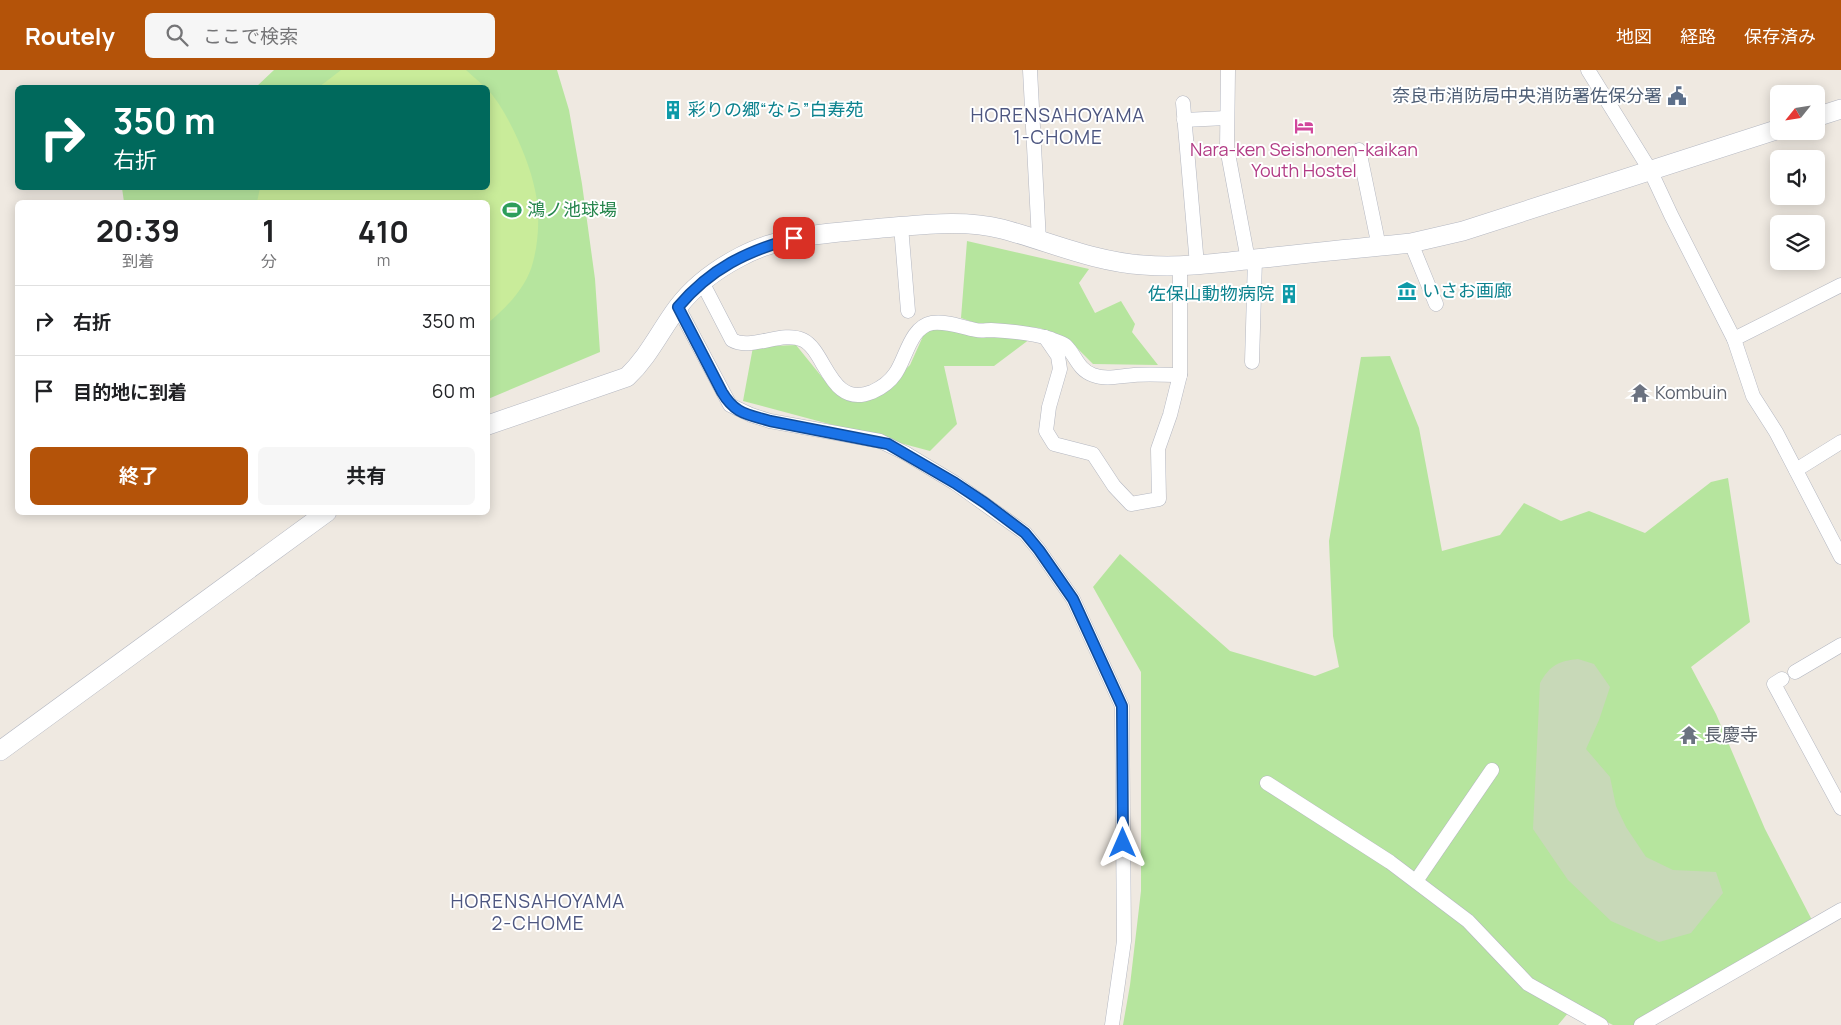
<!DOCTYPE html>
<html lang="ja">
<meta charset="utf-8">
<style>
:root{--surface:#fff;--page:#f6f6f6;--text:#202124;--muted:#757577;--line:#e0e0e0;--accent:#b45309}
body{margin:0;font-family:Manrope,"Noto Sans JP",sans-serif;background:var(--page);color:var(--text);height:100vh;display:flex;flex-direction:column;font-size:19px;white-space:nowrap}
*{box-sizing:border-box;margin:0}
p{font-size:16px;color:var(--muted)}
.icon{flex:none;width:28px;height:28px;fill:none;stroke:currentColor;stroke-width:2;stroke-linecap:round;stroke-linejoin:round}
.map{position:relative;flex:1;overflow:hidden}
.side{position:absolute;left:15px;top:130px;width:475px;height:315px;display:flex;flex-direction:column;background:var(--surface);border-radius:8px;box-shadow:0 2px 12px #0003}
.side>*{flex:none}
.top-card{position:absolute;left:15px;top:15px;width:475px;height:105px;border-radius:8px;box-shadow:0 2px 12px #0003;background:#00695c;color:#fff;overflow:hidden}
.needle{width:32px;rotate:240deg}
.buttons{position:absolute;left:1770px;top:15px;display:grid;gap:10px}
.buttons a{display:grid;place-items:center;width:55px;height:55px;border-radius:8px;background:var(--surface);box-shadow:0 2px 12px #0003;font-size:25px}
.pin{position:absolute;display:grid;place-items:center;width:42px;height:42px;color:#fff;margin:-21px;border-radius:10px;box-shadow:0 2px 8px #0006}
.me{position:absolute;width:55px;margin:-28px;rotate:0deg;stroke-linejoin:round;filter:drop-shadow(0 0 4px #0008)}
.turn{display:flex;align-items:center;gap:18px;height:105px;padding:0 15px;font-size:22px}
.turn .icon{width:65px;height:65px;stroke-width:2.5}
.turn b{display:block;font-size:35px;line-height:42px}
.eta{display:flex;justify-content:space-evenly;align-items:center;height:85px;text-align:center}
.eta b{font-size:30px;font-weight:700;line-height:35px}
.action{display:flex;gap:10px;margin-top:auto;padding:10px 15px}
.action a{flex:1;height:58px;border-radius:8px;background:var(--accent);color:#fff;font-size:20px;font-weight:700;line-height:58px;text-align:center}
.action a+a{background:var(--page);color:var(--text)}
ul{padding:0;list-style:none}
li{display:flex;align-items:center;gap:15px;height:70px;padding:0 15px;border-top:1px solid var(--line)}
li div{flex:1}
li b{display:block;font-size:19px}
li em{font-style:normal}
header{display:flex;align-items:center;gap:30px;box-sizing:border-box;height:70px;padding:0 25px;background:var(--accent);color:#fff}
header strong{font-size:24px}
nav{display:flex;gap:28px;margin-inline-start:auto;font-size:18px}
.search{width:350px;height:45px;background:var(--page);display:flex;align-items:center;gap:12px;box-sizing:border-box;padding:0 18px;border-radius:8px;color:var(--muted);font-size:19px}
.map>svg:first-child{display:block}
</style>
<header>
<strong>Routely</strong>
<div class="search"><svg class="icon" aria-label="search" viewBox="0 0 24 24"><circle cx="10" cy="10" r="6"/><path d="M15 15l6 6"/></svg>ここで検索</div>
<nav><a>地図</a><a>経路</a><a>保存済み</a></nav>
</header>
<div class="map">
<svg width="1841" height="955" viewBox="0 0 1841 955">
<rect width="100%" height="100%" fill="#efe9e1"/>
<!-- green -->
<g fill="#b6e59e">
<polygon points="274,0 557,0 569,40 582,114 595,209 600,282 488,329 488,132 124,132 122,118 488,118 488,18 256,17"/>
<polygon points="967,171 1089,199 1079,213 1095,243 1121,231 1135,254 1132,262 1158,295 1093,294 1072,273 1040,258 981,255 961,248"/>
<polygon points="931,258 1030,269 994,296 944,296 957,354 930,381 743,331 753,277 796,275 830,317 853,331 875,328 910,295 924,264"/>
<polygon points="1390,286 1419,358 1442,481 1500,465 1524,433 1561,451 1589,441 1645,463 1711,412 1728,408 1750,552 1691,597 1716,644 1765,759 1813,852 1635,955 1613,955 1574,936 1558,955 1123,955 1130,915 1141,821 1141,602 1093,517 1120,484 1230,581 1315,606 1339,597 1333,566 1329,471 1361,287"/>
</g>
<!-- cemetery -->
<path fill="#c8d9b8" d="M 1578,589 L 1594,594 L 1610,617 L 1599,650 L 1586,679 L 1610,707 L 1616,736 L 1626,757 L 1646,787 L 1673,800 L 1716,802 L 1723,823 L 1691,863 L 1659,872 L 1611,851 L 1568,810 L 1533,759 L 1540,613 C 1550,595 1559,591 1578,589 Z"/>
<!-- pitch -->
<g fill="#c9ec9a">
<polygon points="341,0 466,0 485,17 319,17"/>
<path d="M 488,20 C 507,40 530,92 535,120 C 540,142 539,170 533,192 C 527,217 506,238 488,253 L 488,132 L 257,132 L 260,118 L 488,118 Z"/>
</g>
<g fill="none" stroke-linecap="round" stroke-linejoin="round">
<!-- street casing -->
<g stroke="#b4b7c1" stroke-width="15">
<g id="street">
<polyline points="1030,0 1039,171"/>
<polyline points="1228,0 1227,78 1248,190"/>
<polyline points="1588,0 1650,100 1671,145 1734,269 1753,326 1776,362 1841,487"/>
<polyline points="1183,33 1197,195"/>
<polyline points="1184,50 1226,48"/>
<polyline points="1359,80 1379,177"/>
<polyline points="901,156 908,241"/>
<polyline points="1411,173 1436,234"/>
<path d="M 702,212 L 732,270 C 751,281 782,260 803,270 C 826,281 830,339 872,322 C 881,318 889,313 895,304 C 906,289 910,257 932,253 C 947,251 961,257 976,260 C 981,261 986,260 991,260 C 1012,261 1032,263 1051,269 C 1055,271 1061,272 1065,275 C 1076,285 1077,299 1093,305 C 1106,310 1120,306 1134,305 C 1149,304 1165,305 1180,305"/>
<polyline points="678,237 730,335 751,345 770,351 880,371 905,383 955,413 1025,463 1039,480 1073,529 1122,636 1124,871 1112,955"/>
<polyline points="1045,267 1058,286 1060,299 1049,337 1046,361 1054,374 1093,384 1114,416 1131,434 1159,429 1158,379 1170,345 1180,305 1180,196"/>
<polyline points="1734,269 1841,215"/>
<polyline points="1252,292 1255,189"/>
<polyline points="1796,400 1841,372"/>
<polyline points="1795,602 1841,575"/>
<polyline points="1782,609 1774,614 1841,738"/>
<polyline points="1267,713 1390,792 1468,851 1528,914 1601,955"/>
<polyline points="1416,811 1492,700"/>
<polyline points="1641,955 1841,840"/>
</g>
</g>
<!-- secondary casing -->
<g stroke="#b4b7c1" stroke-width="20">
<g id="secondary">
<polyline points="1816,47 1841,39"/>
<path d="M 488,355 L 627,307 C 649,286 660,261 678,237 C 694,216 717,199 740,187 C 782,164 834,163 882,158 C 921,155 963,149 1002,159 C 1048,171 1094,192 1143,195 C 1181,198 1218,193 1255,189 C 1301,184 1346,179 1392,175 L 1411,173 L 1463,161 L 1779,59"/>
<polyline points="0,681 327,442"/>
</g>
</g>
<!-- street -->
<use href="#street" stroke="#fff" stroke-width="14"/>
<!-- secondary -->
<use href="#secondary" stroke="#fff" stroke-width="19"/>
</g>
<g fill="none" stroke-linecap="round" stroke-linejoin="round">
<!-- route casing -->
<g stroke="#114b97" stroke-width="12">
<path id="route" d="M 794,168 C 747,181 711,198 678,237 L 722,322 C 735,344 747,344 770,351 L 888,374 L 955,413 L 985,433 L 1025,463 L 1039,480 L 1073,529 L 1122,636 L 1123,773"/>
</g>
<!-- route -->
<use href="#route" stroke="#1a73e8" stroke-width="9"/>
</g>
<!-- icons -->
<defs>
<g id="civic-bare" transform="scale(1.5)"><path d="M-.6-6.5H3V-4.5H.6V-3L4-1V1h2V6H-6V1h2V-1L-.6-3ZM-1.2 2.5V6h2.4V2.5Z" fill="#5c6f8a" stroke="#fff" stroke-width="2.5" paint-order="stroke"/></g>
<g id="building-bare" transform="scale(1.5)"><path d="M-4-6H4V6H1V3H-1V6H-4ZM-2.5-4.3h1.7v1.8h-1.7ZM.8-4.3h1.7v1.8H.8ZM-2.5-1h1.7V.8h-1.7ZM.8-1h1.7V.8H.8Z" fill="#0f9aa8" stroke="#fff" stroke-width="2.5" paint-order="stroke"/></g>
<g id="hotel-bare" transform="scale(1.5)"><path d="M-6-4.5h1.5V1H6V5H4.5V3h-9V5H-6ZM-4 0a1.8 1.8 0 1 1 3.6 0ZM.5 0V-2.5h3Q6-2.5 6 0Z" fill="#d1479c" stroke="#fff" stroke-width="2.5" paint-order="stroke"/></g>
<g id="stadium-bare" transform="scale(1.5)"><path d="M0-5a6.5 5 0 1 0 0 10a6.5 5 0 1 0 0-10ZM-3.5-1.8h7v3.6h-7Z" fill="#2e9e5b" stroke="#fff" stroke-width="2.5" paint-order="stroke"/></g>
<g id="museum-bare" transform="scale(1.5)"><path d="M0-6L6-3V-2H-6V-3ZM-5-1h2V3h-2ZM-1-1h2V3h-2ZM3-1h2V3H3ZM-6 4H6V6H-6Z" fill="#0f9aa8" stroke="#fff" stroke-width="2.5" paint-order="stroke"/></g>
<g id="temple-bare" transform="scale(1.5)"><path d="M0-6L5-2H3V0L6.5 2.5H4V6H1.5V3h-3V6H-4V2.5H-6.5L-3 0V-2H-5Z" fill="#6b7280" stroke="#fff" stroke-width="2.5" paint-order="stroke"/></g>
</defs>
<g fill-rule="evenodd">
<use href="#civic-bare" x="1677" y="26"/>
<use href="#building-bare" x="673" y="40"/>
<use href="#hotel-bare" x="1304" y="56"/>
<use href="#stadium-bare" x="512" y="140"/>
<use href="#museum-bare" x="1407" y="221"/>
<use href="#building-bare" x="1289" y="224"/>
<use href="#temple-bare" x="1640" y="323"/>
<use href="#temple-bare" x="1689" y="665"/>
</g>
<g text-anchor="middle" stroke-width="4" stroke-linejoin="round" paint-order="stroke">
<!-- service labels -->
<g font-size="18" fill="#4e5e75" stroke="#fff" text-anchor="end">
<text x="1662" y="32">奈良市消防局中央消防署佐保分署</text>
</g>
<!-- culture labels -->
<g font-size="18" fill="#0d838f" stroke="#fff" text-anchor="start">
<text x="688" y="46">彩りの郷“なら”白寿苑</text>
<text x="1422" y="227">いさお画廊</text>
<text x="1274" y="230" text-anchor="end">佐保山動物病院</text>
</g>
<!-- hotel labels -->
<g font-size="18" fill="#b23c85" stroke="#fff">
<text x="1304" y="86">Nara-ken Seishonen-kaikan<tspan x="1304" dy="21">Youth Hostel</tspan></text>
</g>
<!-- leisure labels -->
<g font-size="18" fill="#27864d" stroke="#fff" text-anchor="start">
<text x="527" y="146">鴻ノ池球場</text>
</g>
<!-- worship labels -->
<g font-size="18" fill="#5b616d" stroke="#fff" text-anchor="start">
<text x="1655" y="329">Kombuin</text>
<text x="1704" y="671">長慶寺</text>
</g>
<!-- neighbourhood labels -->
<g font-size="19" letter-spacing="1" fill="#4d5680" stroke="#fff">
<text x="1058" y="52">HORENSAHOYAMA<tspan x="1058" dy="22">1-CHOME</tspan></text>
<text x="538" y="838">HORENSAHOYAMA<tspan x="538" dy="22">2-CHOME</tspan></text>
</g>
</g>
</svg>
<div class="buttons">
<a><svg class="needle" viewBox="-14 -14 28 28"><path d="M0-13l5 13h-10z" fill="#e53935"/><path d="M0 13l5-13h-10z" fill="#757577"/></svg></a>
<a><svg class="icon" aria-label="sound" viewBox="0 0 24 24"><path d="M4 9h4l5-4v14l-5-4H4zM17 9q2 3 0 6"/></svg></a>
<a><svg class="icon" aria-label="layers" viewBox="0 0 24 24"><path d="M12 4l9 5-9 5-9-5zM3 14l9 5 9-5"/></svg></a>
</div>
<div class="pin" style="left:794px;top:168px;background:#d93025"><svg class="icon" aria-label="arrive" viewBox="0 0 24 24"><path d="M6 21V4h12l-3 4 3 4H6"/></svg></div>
<svg class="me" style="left:1123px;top:773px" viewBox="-20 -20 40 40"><path d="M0-17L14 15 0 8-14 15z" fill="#1a73e8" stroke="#fff" stroke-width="4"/></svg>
<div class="top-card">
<div class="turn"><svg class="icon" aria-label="right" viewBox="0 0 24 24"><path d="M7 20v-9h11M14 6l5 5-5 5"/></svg><div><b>350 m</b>右折</div></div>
</div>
<section class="side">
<div class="eta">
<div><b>20:39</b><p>到着</p></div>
<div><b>1</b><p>分</p></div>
<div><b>410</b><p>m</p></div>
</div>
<ul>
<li><svg class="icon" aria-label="right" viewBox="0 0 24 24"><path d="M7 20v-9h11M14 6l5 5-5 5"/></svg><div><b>右折</b></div><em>350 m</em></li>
<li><svg class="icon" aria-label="arrive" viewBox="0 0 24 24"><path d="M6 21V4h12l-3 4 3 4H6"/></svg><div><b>目的地に到着</b></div><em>60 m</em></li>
</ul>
<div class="action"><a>終了</a><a>共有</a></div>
</section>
</div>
